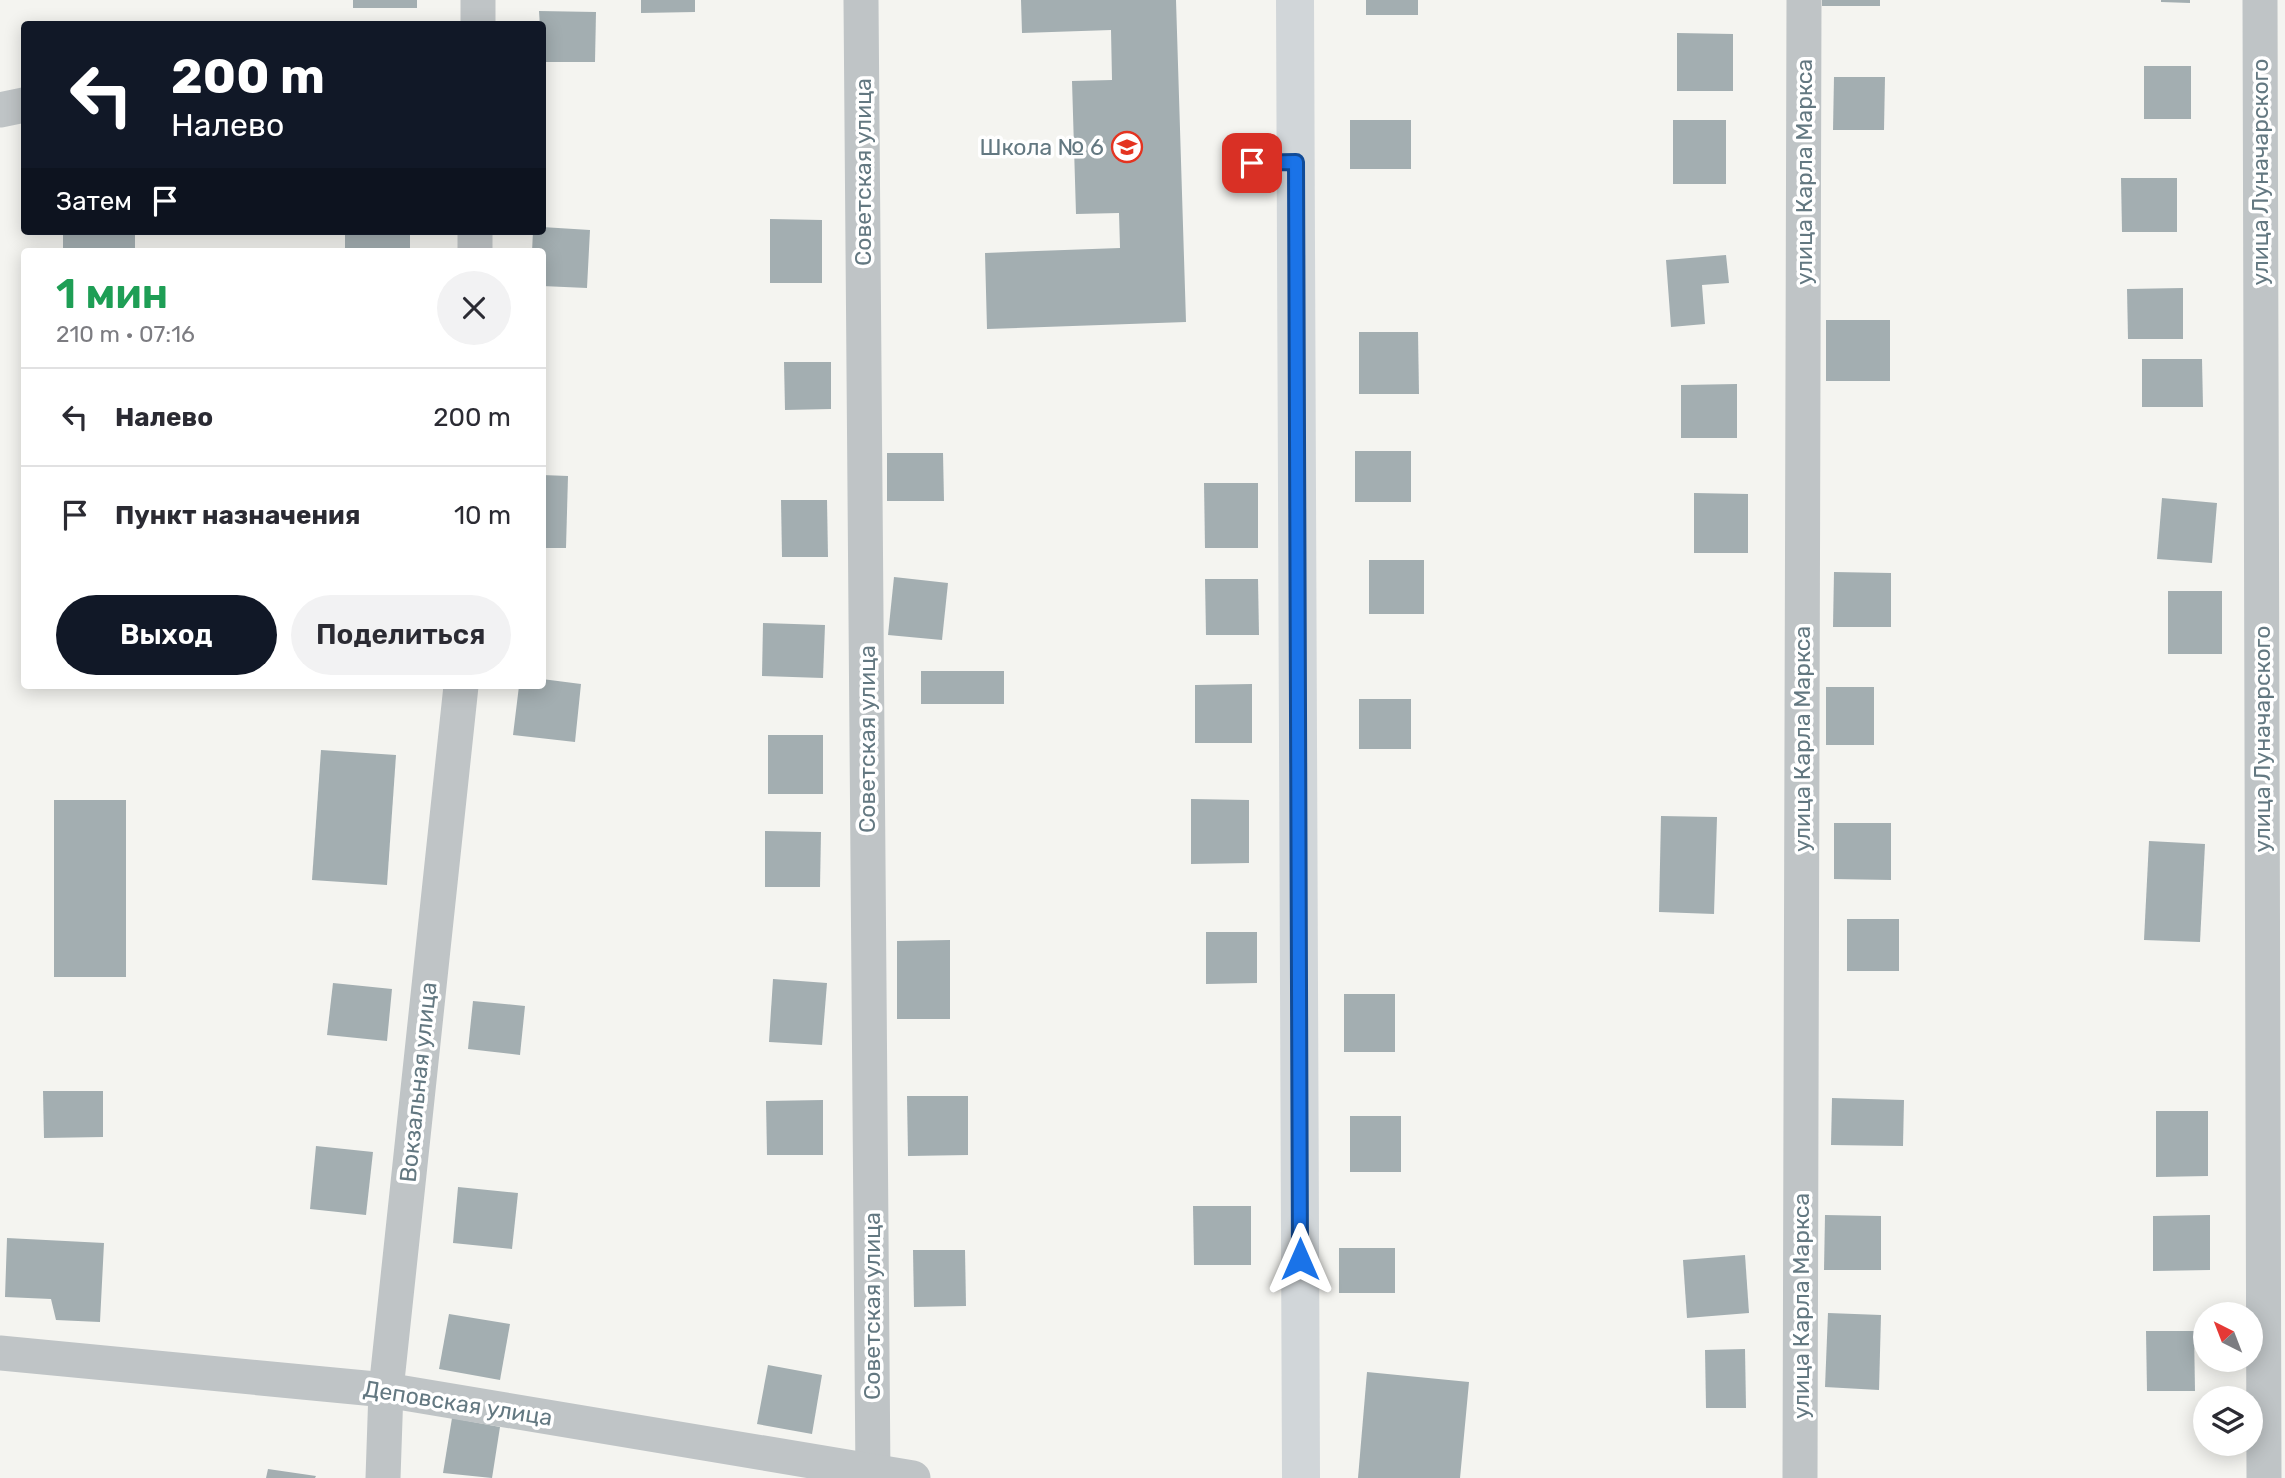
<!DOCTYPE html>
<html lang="ru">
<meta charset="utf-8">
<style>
:root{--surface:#fff;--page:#f2f2f3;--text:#2b2b33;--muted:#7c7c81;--line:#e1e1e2;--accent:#111827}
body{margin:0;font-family:Rubik,sans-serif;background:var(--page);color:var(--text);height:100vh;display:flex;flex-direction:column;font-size:26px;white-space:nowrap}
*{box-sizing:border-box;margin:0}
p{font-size:23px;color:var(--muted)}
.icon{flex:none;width:38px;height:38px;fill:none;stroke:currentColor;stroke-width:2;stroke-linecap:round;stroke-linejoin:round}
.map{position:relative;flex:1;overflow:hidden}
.panel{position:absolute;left:21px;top:248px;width:525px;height:441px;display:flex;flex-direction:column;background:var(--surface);border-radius:7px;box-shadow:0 4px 18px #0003}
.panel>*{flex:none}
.banner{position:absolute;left:21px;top:21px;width:525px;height:214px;border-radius:7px;box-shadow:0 4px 18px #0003;background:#111827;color:#fff;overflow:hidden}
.needle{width:46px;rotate:318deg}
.fabs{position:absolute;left:2193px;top:1302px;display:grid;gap:14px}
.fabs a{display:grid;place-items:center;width:70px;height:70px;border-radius:50%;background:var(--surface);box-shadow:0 4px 18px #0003;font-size:35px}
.pin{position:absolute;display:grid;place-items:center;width:60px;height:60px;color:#fff;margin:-30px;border-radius:14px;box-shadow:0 4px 10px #0006}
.me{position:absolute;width:77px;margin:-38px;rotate:0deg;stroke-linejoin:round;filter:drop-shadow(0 0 5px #0008)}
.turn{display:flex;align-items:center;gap:24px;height:147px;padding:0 35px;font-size:32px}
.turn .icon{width:91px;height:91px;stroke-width:2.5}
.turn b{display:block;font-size:49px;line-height:60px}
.then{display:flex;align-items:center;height:66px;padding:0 35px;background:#0003;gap:14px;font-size:26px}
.round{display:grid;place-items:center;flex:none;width:74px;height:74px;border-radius:37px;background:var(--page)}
.head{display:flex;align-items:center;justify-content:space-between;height:119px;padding:0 35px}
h1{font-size:42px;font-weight:600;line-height:52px;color:#1e9e55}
.action{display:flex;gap:14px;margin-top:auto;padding:14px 35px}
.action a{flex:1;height:80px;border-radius:42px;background:var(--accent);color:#fff;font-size:28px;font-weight:600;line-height:80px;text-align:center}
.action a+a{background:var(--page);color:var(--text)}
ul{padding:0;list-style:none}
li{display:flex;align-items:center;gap:21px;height:98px;padding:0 35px;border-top:2px solid var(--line)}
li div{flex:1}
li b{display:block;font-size:26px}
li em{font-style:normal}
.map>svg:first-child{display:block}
</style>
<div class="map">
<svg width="2285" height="1478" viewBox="0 0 2285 1478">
<rect width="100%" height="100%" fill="#f4f4f0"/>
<!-- building -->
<g fill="#a3aeb1">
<rect x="353" y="0" width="64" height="8"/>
<polygon points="641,0 695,0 695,12 641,13"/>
<polygon points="1021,0 1176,0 1186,322 987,329 985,253 1120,248 1119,213 1076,214 1072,81 1112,80 1111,30 1022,33"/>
<rect x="1366" y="0" width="52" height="15"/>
<rect x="1822" y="0" width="58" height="6"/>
<polygon points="2161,0 2190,0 2190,3 2161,2"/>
<polygon points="539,11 596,12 595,62 542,62"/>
<polygon points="1677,33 1733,34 1733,91 1677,91"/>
<rect x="2144" y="66" width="47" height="53"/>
<polygon points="1834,77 1885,77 1884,130 1833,130"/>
<rect x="1350" y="120" width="61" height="49"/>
<rect x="1673" y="120" width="53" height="64"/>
<polygon points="2121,178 2177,178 2177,232 2122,232"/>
<polygon points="770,219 822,220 822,283 770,283"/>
<polygon points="542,227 590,230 587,288 542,286 542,252 532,252 533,231 542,231"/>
<rect x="63" y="231" width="72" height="21"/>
<rect x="345" y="231" width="65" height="21"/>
<polygon points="1726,255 1729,283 1702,285 1705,324 1671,327 1666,260"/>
<polygon points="2183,288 2183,339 2128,339 2127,289"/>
<rect x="1826" y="320" width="64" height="61"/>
<polygon points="1359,332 1418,332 1419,394 1359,394"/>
<polygon points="2142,359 2202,359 2203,407 2142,407"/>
<polygon points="784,362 831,362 831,409 785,410"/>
<polygon points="1737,384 1737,438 1681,438 1681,385"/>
<rect x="1355" y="451" width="56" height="51"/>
<polygon points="887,453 943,453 944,501 887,501"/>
<polygon points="542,475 568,476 566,548 542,548"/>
<polygon points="1204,483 1258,483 1258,548 1205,548"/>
<polygon points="1694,493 1748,494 1748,553 1694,553"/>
<polygon points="2162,498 2217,503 2212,563 2157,559"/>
<polygon points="781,500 827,500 828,557 782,557"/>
<rect x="1369" y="560" width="55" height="54"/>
<polygon points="1834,572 1891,573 1891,627 1833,627"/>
<polygon points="894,577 948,583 942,640 888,635"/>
<polygon points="1205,579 1258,579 1259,635 1206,635"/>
<rect x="2168" y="591" width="54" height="63"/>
<polygon points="763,623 825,625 823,678 762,676"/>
<rect x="921" y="671" width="83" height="33"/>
<polygon points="542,679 581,684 575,742 513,735 519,686 542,686"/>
<polygon points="1252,684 1252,743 1195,743 1195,685"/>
<rect x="1826" y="687" width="48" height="58"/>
<rect x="1359" y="699" width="52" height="50"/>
<rect x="768" y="735" width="55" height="59"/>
<polygon points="321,750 396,755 387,885 312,880"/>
<polygon points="1191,799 1249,800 1249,863 1191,864"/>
<rect x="54" y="800" width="72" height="177"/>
<polygon points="1661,816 1717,817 1714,914 1659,912"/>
<polygon points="1834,823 1891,823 1891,880 1834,879"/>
<polygon points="765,831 821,832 820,887 765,887"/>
<polygon points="2149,841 2205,844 2200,942 2144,940"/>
<rect x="1847" y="919" width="52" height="52"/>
<polygon points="1206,932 1257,932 1257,983 1206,984"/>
<polygon points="950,940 950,1019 897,1019 897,941"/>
<polygon points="773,979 827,983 822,1045 769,1042"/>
<polygon points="333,983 392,989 387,1041 327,1035"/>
<rect x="1344" y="994" width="51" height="58"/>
<polygon points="473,1001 525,1006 520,1055 468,1049"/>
<polygon points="43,1091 103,1091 103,1137 44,1138"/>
<polygon points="907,1096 968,1096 968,1155 908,1156"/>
<polygon points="1832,1098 1904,1100 1903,1146 1831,1145"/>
<polygon points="823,1100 823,1155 767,1155 766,1101"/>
<polygon points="2156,1111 2208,1111 2208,1176 2156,1177"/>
<rect x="1350" y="1116" width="51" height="56"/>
<polygon points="316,1146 373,1152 366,1215 310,1209"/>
<polygon points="458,1187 518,1193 512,1249 453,1243"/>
<polygon points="1193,1206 1251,1206 1251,1265 1194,1265"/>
<polygon points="1825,1215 1881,1216 1881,1270 1824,1270"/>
<polygon points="2210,1215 2210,1270 2153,1271 2153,1216"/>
<polygon points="7,1238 104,1243 100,1322 56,1320 51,1299 5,1297"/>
<rect x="1339" y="1248" width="56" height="45"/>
<polygon points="913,1250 965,1250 966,1306 914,1307"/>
<polygon points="1745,1255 1749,1313 1687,1318 1683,1260"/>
<polygon points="1828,1313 1881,1315 1879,1390 1825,1387"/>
<polygon points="449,1314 510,1324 500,1380 439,1369"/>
<polygon points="2146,1331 2194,1331 2195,1391 2147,1391"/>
<polygon points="1745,1349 1746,1408 1706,1408 1705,1350"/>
<polygon points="768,1365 822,1375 812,1434 757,1424"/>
<polygon points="1367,1372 1469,1382 1460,1478 1358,1478"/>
<polygon points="452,1418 500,1427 492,1478 443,1473"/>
<polygon points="268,1469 316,1476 315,1478 266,1478"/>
</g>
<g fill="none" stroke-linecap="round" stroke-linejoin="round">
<!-- lane -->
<polyline stroke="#bfc4c6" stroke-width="18" points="1252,163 1296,162"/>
<!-- street -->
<g stroke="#bfc4c6" stroke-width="35">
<polyline points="861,0 873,1478"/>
<polyline points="2260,0 2264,1478"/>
<polyline points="478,24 478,0"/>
<polyline points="0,110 24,105"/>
<polyline points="475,252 475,231"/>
<polyline points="0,1353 386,1390 913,1478"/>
<polyline points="383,1478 386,1390 461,686"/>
<polyline points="1800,1478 1804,0"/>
</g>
<!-- secondary -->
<polyline stroke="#d1d6d9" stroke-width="38" points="1295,0 1301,1478"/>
</g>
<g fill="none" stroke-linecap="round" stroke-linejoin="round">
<!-- route casing -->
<g stroke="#114b97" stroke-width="18">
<polyline id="route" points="1252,163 1296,162 1300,1259"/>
</g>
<!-- route -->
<use href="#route" stroke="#1a73e8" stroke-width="12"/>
</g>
<!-- icons -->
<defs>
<g id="school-ring" transform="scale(1.575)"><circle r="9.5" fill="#fff" stroke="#e43320" stroke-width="1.5"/><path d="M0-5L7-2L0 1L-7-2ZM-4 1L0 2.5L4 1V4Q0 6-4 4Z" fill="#e43320"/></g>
</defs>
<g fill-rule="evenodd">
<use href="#school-ring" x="1127" y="147"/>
</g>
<g text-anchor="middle" stroke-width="7" stroke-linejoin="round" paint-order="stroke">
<!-- poi labels -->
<g font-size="23" fill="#637881" stroke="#fff" text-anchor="end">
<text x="1104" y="155">Школа № 6</text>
</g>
<!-- street labels -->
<g font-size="23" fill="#637881" stroke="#fff">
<text transform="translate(863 172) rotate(-90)" y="8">Советская улица</text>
<text transform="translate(1804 172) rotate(-90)" y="8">улица Карла Маркса</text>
<text transform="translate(2260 172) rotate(-90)" y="8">улица Луначарского</text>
<text transform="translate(867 739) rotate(-90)" y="8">Советская улица</text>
<text transform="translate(1802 739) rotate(-90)" y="8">улица Карла Маркса</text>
<text transform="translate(2262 739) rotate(-90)" y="8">улица Луначарского</text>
<text transform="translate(418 1082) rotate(-84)" y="8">Вокзальная улица</text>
<text transform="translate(872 1306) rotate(-90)" y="8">Советская улица</text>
<text transform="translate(1801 1306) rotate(-90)" y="8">улица Карла Маркса</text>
<text transform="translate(458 1403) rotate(9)" y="8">Деповская улица</text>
</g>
</g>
</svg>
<div class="fabs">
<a><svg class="needle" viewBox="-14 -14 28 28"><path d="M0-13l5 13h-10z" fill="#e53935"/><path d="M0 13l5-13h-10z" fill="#7c7c81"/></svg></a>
<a><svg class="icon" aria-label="layers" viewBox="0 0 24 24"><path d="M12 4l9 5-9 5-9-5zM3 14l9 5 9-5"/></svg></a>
</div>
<div class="pin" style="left:1252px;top:163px;background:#d93025"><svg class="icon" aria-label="arrive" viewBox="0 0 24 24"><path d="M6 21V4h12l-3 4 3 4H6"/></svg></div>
<svg class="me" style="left:1300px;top:1259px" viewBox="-20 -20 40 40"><path d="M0-17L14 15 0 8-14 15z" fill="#1a73e8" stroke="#fff" stroke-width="4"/></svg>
<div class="banner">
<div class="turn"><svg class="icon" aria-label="left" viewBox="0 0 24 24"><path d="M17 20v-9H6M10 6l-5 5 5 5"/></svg><div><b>200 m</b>Налево</div></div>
<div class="then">Затем<svg class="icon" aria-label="arrive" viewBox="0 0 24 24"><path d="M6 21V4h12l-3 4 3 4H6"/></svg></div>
</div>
<section class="panel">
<div class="head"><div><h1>1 мин</h1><p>210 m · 07:16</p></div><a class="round"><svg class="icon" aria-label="close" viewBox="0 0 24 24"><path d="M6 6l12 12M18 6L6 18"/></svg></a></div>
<ul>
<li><svg class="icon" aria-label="left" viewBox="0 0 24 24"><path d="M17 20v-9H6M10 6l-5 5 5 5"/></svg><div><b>Налево</b></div><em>200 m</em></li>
<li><svg class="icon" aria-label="arrive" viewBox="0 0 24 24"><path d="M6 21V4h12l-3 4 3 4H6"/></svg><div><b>Пункт назначения</b></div><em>10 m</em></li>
</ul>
<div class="action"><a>Выход</a><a>Поделиться</a></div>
</section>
</div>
